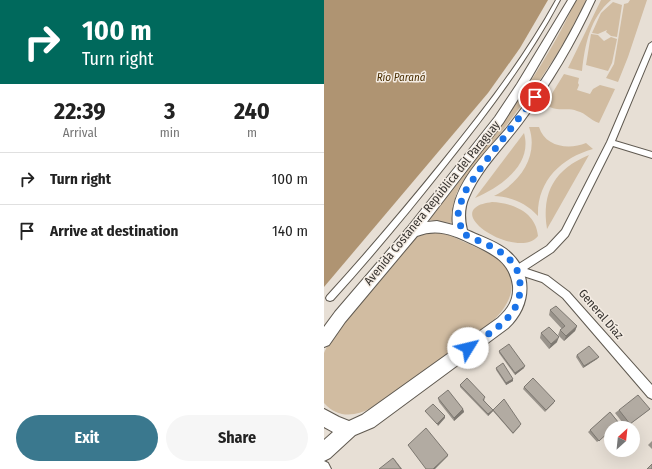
<!DOCTYPE html>
<meta charset="utf-8">
<style>
:root{--surface:#fff;--page:#f6f6f6;--text:#222;--muted:#767676;--line:#e0e0e0;--accent:#3a788e}
body{margin:0;font-family:"Fira Sans Condensed",sans-serif;background:var(--page);color:var(--text);height:100vh;display:flex;flex-direction:column;font-size:15px;white-space:nowrap}
*{box-sizing:border-box;margin:0}
p{font-size:13px;color:var(--muted)}
.icon{flex:none;width:22px;height:22px;fill:none;stroke:currentColor;stroke-width:2;stroke-linecap:round;stroke-linejoin:round}
.map{position:relative;flex:1;overflow:hidden}
.drawer{display:flex;flex-direction:column;background:var(--surface);width:324px}
.drawer>*{flex:none}
.guide{background:#00695c;color:#fff;overflow:hidden}
.needle{width:26px;rotate:27deg}
.tools{position:absolute;left:280px;top:421px;display:grid;gap:8px}
.tools a{display:grid;place-items:center;width:36px;height:36px;border-radius:50%;background:var(--surface);box-shadow:0 4px 16px #0002;font-size:20px}
.pin{position:absolute;display:grid;place-items:center;width:34px;height:34px;color:#fff;margin:-17px;border:2px solid #fff;border-radius:50%;box-shadow:0 1px 4px #0007}
.me{position:absolute;width:44px;margin:-22px;rotate:54deg;stroke-linejoin:round;filter:drop-shadow(0 0 3px #0008)}
.turn{display:flex;align-items:center;gap:14px;height:84px;padding:0 16px;font-size:18px}
.turn .icon{width:52px;height:52px;stroke-width:2.5}
.turn b{display:block;font-size:28px;line-height:34px}
.eta{display:flex;justify-content:space-evenly;align-items:center;height:68px;text-align:center}
.eta b{font-size:24px;font-weight:700;line-height:28px}
.primary-button{display:flex;gap:8px;margin-top:auto;padding:8px 16px}
.primary-button a{flex:1;height:46px;border-radius:24px;background:var(--accent);color:#fff;font-size:16px;font-weight:700;line-height:46px;text-align:center}
.primary-button a+a{background:var(--page);color:var(--text)}
ul{padding:0;list-style:none}
li{display:flex;align-items:center;gap:12px;height:52px;padding:0 16px;border-top:1px solid var(--line)}
li div{flex:1}
li b{display:block;font-size:15px}
li em{font-style:normal}
main{display:flex;flex:1;min-height:0}
.map>svg:first-child{display:block}
</style>
<main>
<section class="drawer">
<div class="guide">
<div class="turn"><svg class="icon" aria-label="right" viewBox="0 0 24 24"><path d="M7 20v-9h11M14 6l5 5-5 5"/></svg><div><b>100 m</b>Turn right</div></div>
</div>
<div class="eta">
<div><b>22:39</b><p>Arrival</p></div>
<div><b>3</b><p>min</p></div>
<div><b>240</b><p>m</p></div>
</div>
<ul>
<li><svg class="icon" aria-label="right" viewBox="0 0 24 24"><path d="M7 20v-9h11M14 6l5 5-5 5"/></svg><div><b>Turn right</b></div><em>100 m</em></li>
<li><svg class="icon" aria-label="arrive" viewBox="0 0 24 24"><path d="M6 21V4h12l-3 4 3 4H6"/></svg><div><b>Arrive at destination</b></div><em>140 m</em></li>
</ul>
<div class="primary-button"><a>Exit</a><a>Share</a></div>
</section>
<div class="map">
<svg width="328" height="469" viewBox="0 0 328 469">
<rect width="100%" height="100%" fill="#e7dfd5"/>
<!-- green -->
<g fill="#d1bca1">
<path d="M 252,0 L 262,0 C 230,71 180,126 135,188 C 128,202 130,209 129,222 L 126,223 L 105,220 L 104,219 C 158,149 215,81 252,0 Z"/>
<path d="M 277,0 L 287,0 C 266,18 261,44 258,71 L 244,68 Z"/>
<polygon points="306,0 323,0 304,57 294,82 282,78 290,64 300,4 304,3"/>
<polygon points="289,2 298,5 293,37 287,36 282,32 283,30 274,34 268,33 277,13"/>
<polygon points="267,34 274,35 280,41 287,37 293,39 288,63 284,71 262,65"/>
<path d="M 240,74 L 255,78 L 254,83 L 255,85 L 253,90 L 266,94 L 269,89 L 276,85 L 291,89 L 275,123 C 266,120 262,113 253,111 C 246,108 240,110 233,109 C 229,109 225,106 221,105 Z"/>
<path d="M 205,127 L 215,127 C 221,147 245,150 262,143 L 269,149 C 237,158 213,181 214,216 C 202,203 188,197 170,196 C 196,183 215,156 205,127 Z"/>
<path d="M 200,133 C 209,165 176,187 151,198 Z"/>
<path d="M 265,155 L 223,229 C 217,192 231,169 265,155 Z"/>
<path d="M 168,202 C 189,203 212,212 214,236 C 197,258 134,223 151,208 C 155,204 162,203 168,202 Z"/>
<path d="M 107,232 C 121,231 133,239 145,244 C 155,249 167,253 175,260 C 200,282 184,309 164,325 L 47,408 C 31,417 13,418 0,403 L 0,353 L 9,333 L 87,241 L 93,237 Z"/>
</g>
<!-- water -->
<polygon fill="#af9472" points="0,0 224,0 196,48 164,93 0,287"/>
<g fill="none" stroke-linecap="round" stroke-linejoin="round">
<!-- pedestrian casing -->
<g stroke="#5f5950" stroke-width="2">
<path id="pedestrian" d="M 232,0 L 236,0 C 205,59 165,111 124,163 C 87,210 49,256 9,300 L 6,301 L 3,300 L 2,298 L 3,296 C 44,251 82,206 120,159 C 161,108 200,58 232,0 Z"/>
</g>
<!-- minor casing -->
<g stroke="#5f5950" stroke-width="2">
<g id="minor">
<polygon points="328,42 328,52 291,141 328,152 328,158 289,146 244,236 229,252 203,269 224,276 245,292 328,385 328,399 324,397 239,298 218,282 190,273 188,270 190,267 223,246 238,230 283,142 325,44"/>
<polygon points="0,461 4,463 7,469 0,469"/>
</g>
</g>
<!-- secondary casing -->
<g stroke="#5f5950" stroke-width="2">
<path id="secondary" d="M 244,0 L 252,0 L 203,85 L 179,123 L 103,222 L 113,221 L 129,225 C 124,189 160,154 182,129 C 192,116 202,103 211,90 C 231,61 248,31 263,0 L 271,0 C 251,44 227,84 198,123 C 180,147 157,169 145,197 C 140,208 140,218 143,230 C 156,236 171,241 182,249 C 210,271 208,305 184,328 L 50,427 L 31,435 L 6,458 L 0,461 L 0,440 L 9,432 L 0,427 L 0,409 L 15,417 L 25,421 L 38,415 L 174,318 C 184,309 190,300 189,286 C 186,262 169,254 148,244 C 129,235 114,228 93,236 L 21,322 L 5,345 L 0,347 L 0,327 L 11,312 L 83,228 L 171,117 L 193,84 Z"/>
</g>
<!-- pedestrian -->
<use href="#pedestrian" fill="#fff" fill-rule="evenodd"/>
<!-- minor -->
<use href="#minor" fill="#fff" fill-rule="evenodd"/>
<!-- secondary -->
<use href="#secondary" fill="#fff" fill-rule="evenodd"/>
</g>
<!-- wall -->
<g fill="#99938b">
<polygon points="226,310 253,326 251,331 240,341 234,335 236,330 238,329 225,315"/>
<polygon points="217,333 233,342 225,349 216,338"/>
<polygon points="175,351 200,368 191,375 175,353"/>
<polygon points="253,355 273,359 259,368 252,357"/>
<polygon points="172,368 189,379 189,381 182,385 172,370"/>
<polygon points="136,385 161,399 160,400 169,411 164,416 136,387"/>
<polygon points="200,387 230,403 221,412 199,389"/>
<polygon points="114,398 139,409 140,412 130,421 115,402"/>
<polygon points="326,409 302,427 291,413 295,410"/>
<polygon points="169,410 196,426 189,434 169,411"/>
<polygon points="286,412 299,428 287,428 287,430 273,442 264,432"/>
<polygon points="328,441 328,449 324,445"/>
</g>
<!-- shaded-wall -->
<g fill="#7d7871">
<polygon points="253,326 251,331 240,341 242,336"/>
<polygon points="235,337 233,342 225,349 227,344"/>
<polygon points="275,357 273,359 259,368 260,366"/>
<polygon points="201,366 200,368 191,375 191,373"/>
<polygon points="189,379 189,381 182,385 182,383"/>
<polygon points="139,409 140,412 130,421 130,418"/>
<polygon points="169,410 169,411 164,416 164,414"/>
<polygon points="121,416 121,418 114,426 113,424"/>
<polygon points="124,455 124,456 111,469 109,469"/>
<polygon points="69,458 71,460 78,469 77,469"/>
</g>
<!-- building -->
<g fill="#b2aba2" stroke="#7d7871">
<polygon points="232,306 253,326 242,336 236,330 241,326 226,310"/>
<polygon points="225,327 235,337 227,344 217,333"/>
<polygon points="185,344 201,366 191,373 175,351"/>
<polygon points="265,346 275,357 260,366 253,355"/>
<polygon points="179,363 189,379 182,383 172,368"/>
<polygon points="143,378 161,397 159,400 169,410 164,414 136,385"/>
<polygon points="209,378 231,401 222,410 200,387"/>
<polygon points="124,390 139,409 130,418 114,398"/>
<polygon points="314,395 326,409 306,424 295,410"/>
<polygon points="180,399 197,424 189,433 169,410"/>
<polygon points="109,404 121,416 113,424 101,411"/>
<polygon points="286,412 299,428 287,428 287,430 275,441 266,430"/>
<polygon points="102,428 124,455 109,469 102,469 84,445"/>
<polygon points="69,458 77,469 55,469"/>
<polygon points="328,464 328,469 323,469"/>
</g>
<g fill="none" stroke-linecap="round" stroke-linejoin="round">
<!-- route -->
<path stroke="#1a73e8" stroke-width="7" stroke-dasharray="0 12.6" d="M 144,348 C 166,332 198,317 196,285 C 196,276 193,267 186,260 C 174,247 153,241 138,233 L 134,212 L 140,193 L 158,166 L 211,97"/>
</g>
<g text-anchor="middle" stroke-width="3" stroke-linejoin="round" paint-order="stroke">
<!-- far-water labels -->
<g font-size="11" font-style="italic" fill="#4a2e00" stroke="#f4ece3">
<text x="77" y="81">Río Paraná</text>
</g>
<!-- street labels -->
<g font-size="12" fill="#34312e" stroke="#f4ece3">
<text transform="translate(108 203) rotate(-51)" y="4">Avenida Costanera República del Paraguay</text>
<text transform="translate(277 314) rotate(49)" y="4">General Díaz</text>
</g>
</g>
</svg>
<div class="tools">
<a><svg class="needle" viewBox="-14 -14 28 28"><path d="M0-13l5 13h-10z" fill="#e53935"/><path d="M0 13l5-13h-10z" fill="#767676"/></svg></a>
</div>
<div class="pin" style="left:211px;top:97px;background:#d93025"><svg class="icon" aria-label="arrive" viewBox="0 0 24 24"><path d="M6 21V4h12l-3 4 3 4H6"/></svg></div>
<svg class="me" style="left:144px;top:348px" viewBox="-20 -20 40 40"><circle r="19" fill="#fff"/><path d="M0-13L10 11 0 6-10 11z" fill="#1a73e8"/></svg>
</div>
</main>
